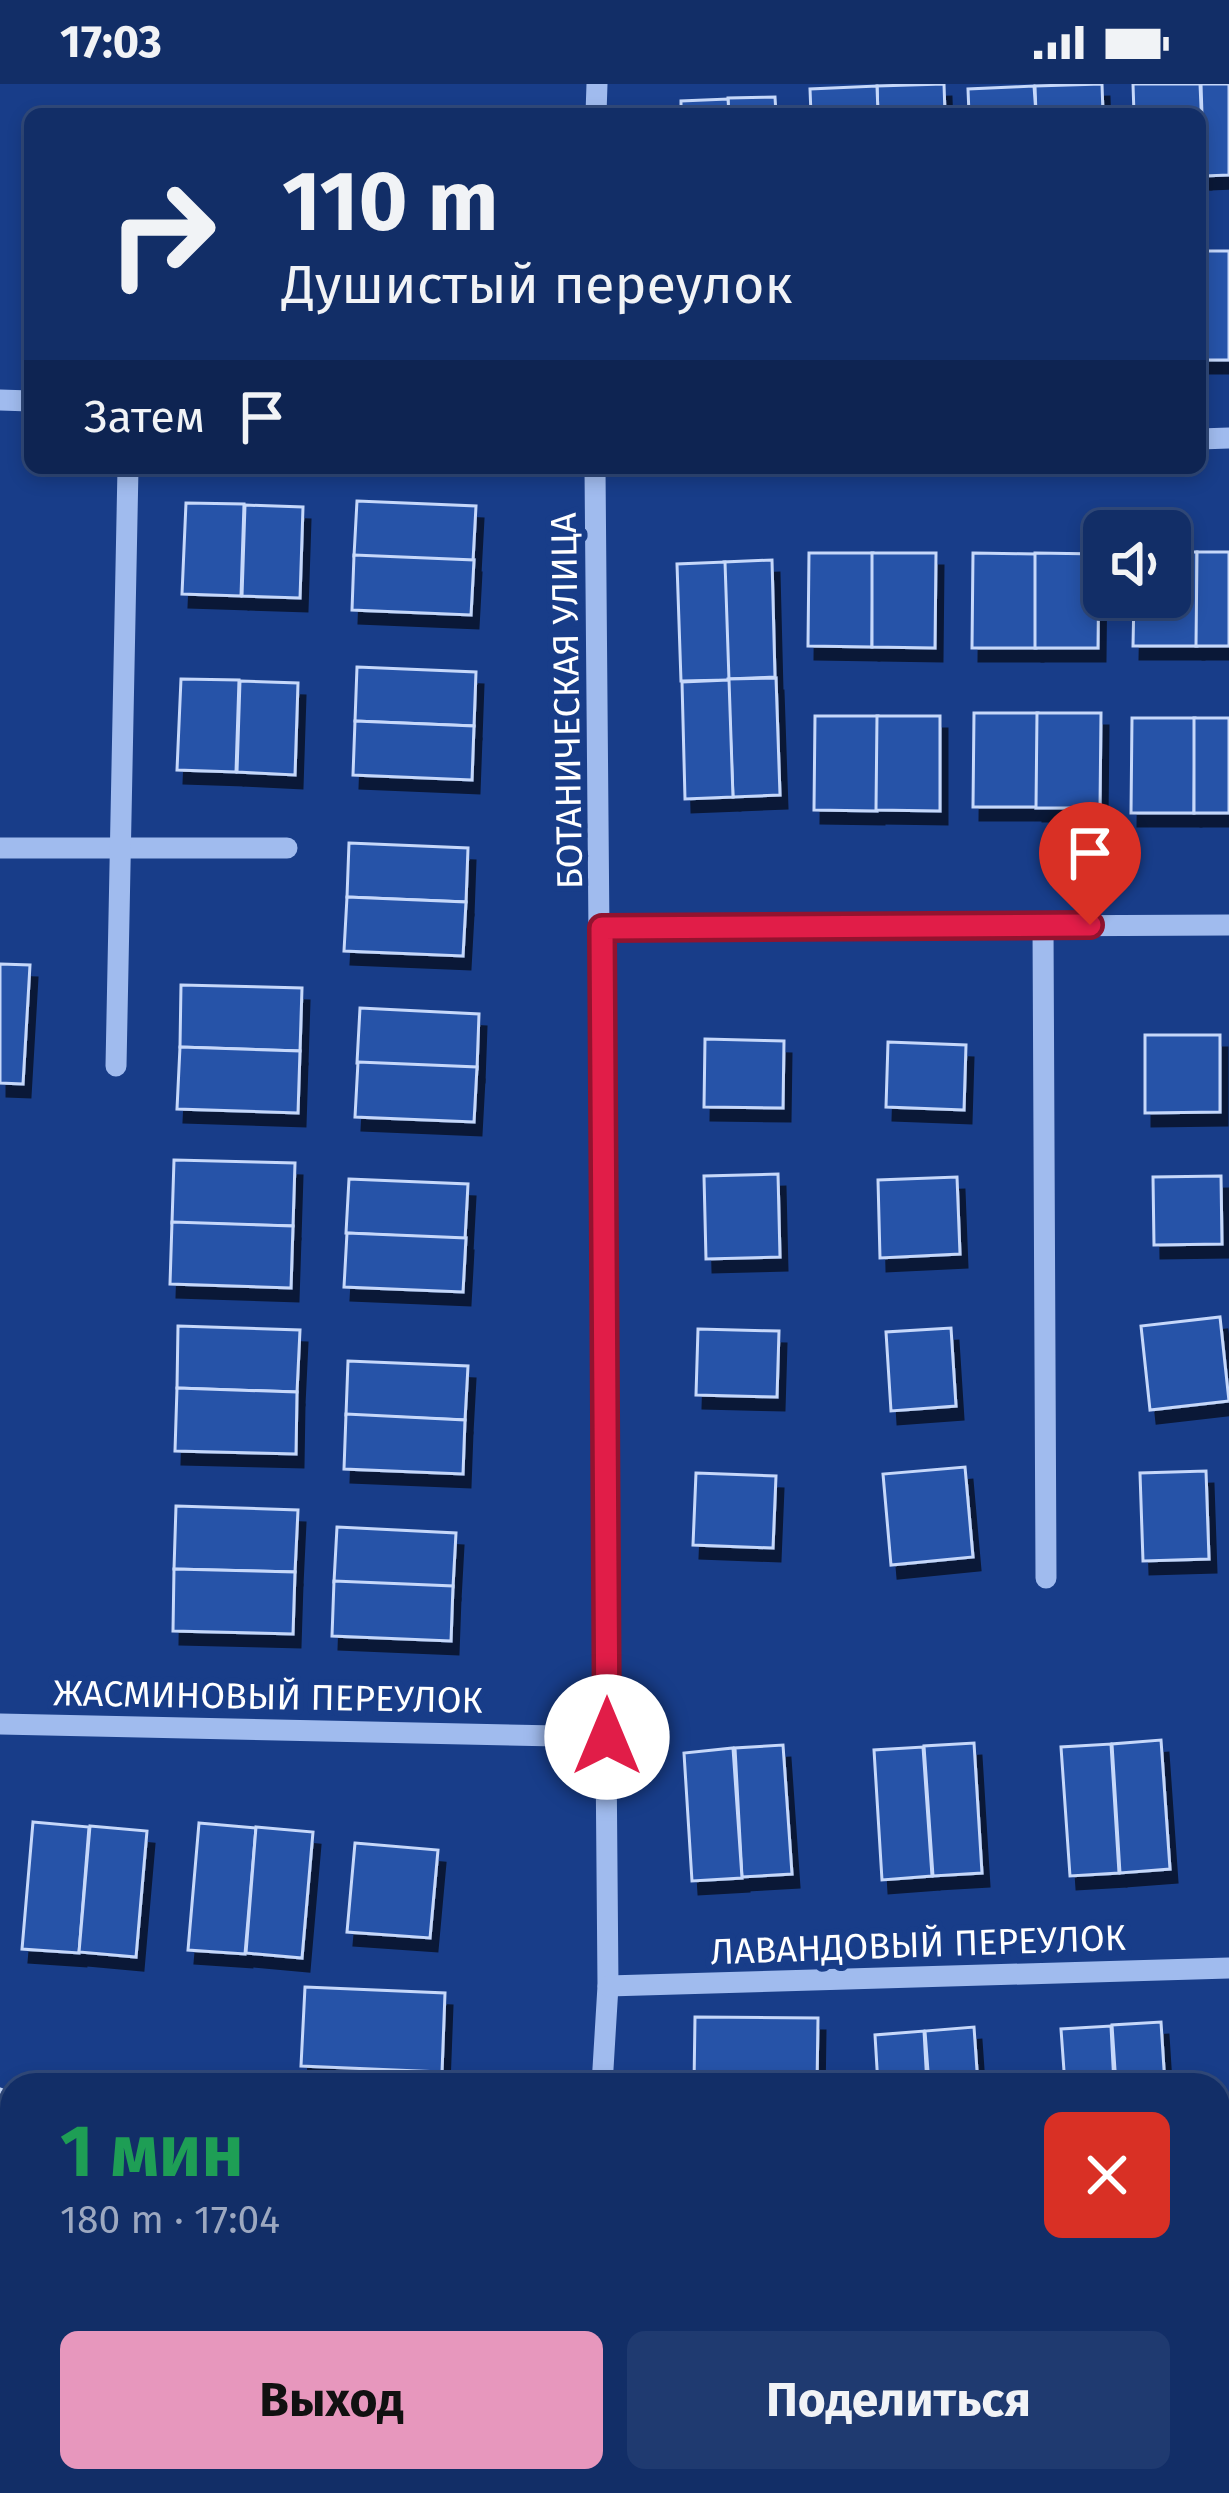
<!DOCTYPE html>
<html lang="ru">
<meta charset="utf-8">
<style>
:root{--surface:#122e67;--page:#1f3a70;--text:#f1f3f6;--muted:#9ca8c0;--line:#314a7b;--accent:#e797bd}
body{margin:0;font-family:"Fira Sans",sans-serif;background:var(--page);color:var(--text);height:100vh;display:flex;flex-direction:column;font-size:45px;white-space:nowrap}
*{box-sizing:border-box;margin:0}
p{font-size:39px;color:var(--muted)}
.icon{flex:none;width:66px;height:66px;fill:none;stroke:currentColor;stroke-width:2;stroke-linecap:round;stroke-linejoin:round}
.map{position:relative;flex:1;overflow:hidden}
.details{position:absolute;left:0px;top:1989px;width:1230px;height:420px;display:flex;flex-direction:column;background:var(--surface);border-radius:36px 36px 0 0;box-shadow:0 6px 18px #0003,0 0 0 3px var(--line)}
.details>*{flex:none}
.hud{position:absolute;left:24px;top:24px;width:1182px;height:366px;border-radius:18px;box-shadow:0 6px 18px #0003,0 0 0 3px var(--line);background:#122e67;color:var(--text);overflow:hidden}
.controls{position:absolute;left:1083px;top:426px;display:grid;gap:24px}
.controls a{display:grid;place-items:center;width:108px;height:108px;border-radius:18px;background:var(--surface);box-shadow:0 6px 18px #0003,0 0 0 3px var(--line);font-size:60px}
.pin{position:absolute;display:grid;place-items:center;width:102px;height:102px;color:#fff;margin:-123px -51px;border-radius:50% 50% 50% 0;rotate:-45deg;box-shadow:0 0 12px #0007}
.pin .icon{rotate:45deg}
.me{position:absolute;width:132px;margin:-66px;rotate:0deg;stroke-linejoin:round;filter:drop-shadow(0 0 9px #0008)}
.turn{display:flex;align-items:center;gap:42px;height:252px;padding:0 60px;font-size:54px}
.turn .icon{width:156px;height:156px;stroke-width:2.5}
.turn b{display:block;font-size:84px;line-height:102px}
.then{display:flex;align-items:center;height:114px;padding:0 60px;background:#0003;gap:24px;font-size:45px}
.round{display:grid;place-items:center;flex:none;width:126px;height:126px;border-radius:18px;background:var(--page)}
.summary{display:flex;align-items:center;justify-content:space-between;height:204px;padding:0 60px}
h1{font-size:72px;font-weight:700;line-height:90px;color:#1e9e55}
.cta{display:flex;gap:24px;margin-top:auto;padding:24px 60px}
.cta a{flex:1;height:138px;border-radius:18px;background:var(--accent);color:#111;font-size:48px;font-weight:700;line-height:138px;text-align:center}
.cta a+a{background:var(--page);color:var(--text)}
.status{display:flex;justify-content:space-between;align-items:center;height:84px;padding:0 60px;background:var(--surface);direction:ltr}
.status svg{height:33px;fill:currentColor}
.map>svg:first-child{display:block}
</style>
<div class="status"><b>17:03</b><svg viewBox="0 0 49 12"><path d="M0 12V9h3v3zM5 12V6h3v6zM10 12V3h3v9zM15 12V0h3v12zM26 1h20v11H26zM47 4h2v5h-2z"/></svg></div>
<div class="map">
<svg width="1229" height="2409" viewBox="0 0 1229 2409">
<defs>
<filter id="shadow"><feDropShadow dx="7" dy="13" stdDeviation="0" flood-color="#0009"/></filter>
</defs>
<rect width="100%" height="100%" fill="#183d89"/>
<!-- building -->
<g fill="#2652a8" stroke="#c6d8fa" stroke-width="3" filter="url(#shadow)">
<polygon points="944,0 945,30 878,30 877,2"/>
<polygon points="1102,0 1103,30 1036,30 1035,2"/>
<polygon points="1133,0 1200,0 1204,92 1200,92 1200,30 1134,30"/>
<polygon points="1201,0 1229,0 1229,91 1204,92"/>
<polygon points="877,2 878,30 811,30 810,5"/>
<polygon points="1034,2 1036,30 969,30 968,5"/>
<polygon points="775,13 776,30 728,30 728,14"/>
<polygon points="728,15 729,30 681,30 681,17"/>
<rect x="1202" y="167" width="27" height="109"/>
<polygon points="357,417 476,422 473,477 354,472"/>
<polygon points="186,419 244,420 241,512 182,510"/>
<polygon points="245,421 303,423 300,514 242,512"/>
<polygon points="1170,468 1197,468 1197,562 1133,562 1134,513 1170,513"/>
<polygon points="1197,468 1229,468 1229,562 1196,562"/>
<polygon points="809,469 873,469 872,563 808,562"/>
<polygon points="872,469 936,469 935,564 872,563"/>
<polygon points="973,469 1036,470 1036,564 972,564"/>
<polygon points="1035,469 1099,470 1098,564 1035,564"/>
<polygon points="354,471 474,476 471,531 352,526"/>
<polygon points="772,476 775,593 728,595 724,478"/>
<polygon points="725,478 729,596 681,597 677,480"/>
<polygon points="357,583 476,588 474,642 355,637"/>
<polygon points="776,594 780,711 733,713 728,595"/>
<polygon points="181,595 239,596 236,688 177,686"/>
<polygon points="729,596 733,713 685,715 682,598"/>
<polygon points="240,597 298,599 295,691 237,688"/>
<polygon points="974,629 1038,629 1037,723 973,723"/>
<polygon points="1037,629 1101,629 1100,724 1036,724"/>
<polygon points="815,632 878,632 877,727 814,726"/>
<polygon points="877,632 940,632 940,727 876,726"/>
<polygon points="1132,634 1195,634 1194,729 1131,729"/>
<rect x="1194" y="634" width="35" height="95"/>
<polygon points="355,637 474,642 472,696 353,691"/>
<polygon points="349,759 468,764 466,818 347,813"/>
<polygon points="347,813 466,818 463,872 344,867"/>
<polygon points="0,880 30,881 23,1000 0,999"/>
<polygon points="181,901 302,904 300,967 180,963"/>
<polygon points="360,924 479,930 477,985 357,979"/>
<polygon points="1145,951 1220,951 1220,1028 1145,1029"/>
<polygon points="705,955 784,957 783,1024 704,1023"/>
<polygon points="888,958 966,961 964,1026 886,1023"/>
<polygon points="180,963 300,967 298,1029 177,1025"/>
<polygon points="358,978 477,983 474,1038 355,1033"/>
<polygon points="174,1076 295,1079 293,1142 172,1139"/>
<polygon points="778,1090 780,1173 706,1175 704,1092"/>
<polygon points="1221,1092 1222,1160 1154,1161 1153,1093"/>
<polygon points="957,1093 960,1170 880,1174 878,1096"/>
<polygon points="349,1095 468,1100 465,1155 346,1149"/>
<polygon points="172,1138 293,1142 291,1204 170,1200"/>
<polygon points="347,1149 466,1154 463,1208 344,1203"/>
<polygon points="1220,1233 1229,1317 1150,1326 1141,1242"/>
<polygon points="178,1242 300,1246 297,1308 177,1304"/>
<polygon points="951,1244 956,1322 891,1327 886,1248"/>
<polygon points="698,1245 779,1247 777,1313 696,1311"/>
<polygon points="348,1277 468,1282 465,1336 346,1331"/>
<polygon points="177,1304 297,1308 296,1370 175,1367"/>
<polygon points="346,1330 465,1336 463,1390 344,1385"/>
<polygon points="965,1383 973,1473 891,1481 883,1390"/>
<polygon points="1206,1387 1209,1475 1143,1477 1140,1389"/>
<polygon points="696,1389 776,1392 773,1464 693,1461"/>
<polygon points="176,1422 298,1426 295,1488 174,1485"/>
<polygon points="337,1443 456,1449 453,1503 334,1498"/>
<polygon points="174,1485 295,1488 293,1550 173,1547"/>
<polygon points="334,1497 453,1502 451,1557 332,1552"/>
<polygon points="1161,1656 1170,1785 1120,1789 1112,1660"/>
<polygon points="974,1659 982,1789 933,1792 924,1662"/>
<polygon points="1111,1660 1119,1789 1070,1792 1061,1663"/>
<polygon points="783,1661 792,1790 742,1793 735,1664"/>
<polygon points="923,1663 932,1792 882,1796 874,1666"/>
<polygon points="733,1664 742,1794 692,1797 684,1669"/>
<polygon points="33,1738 89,1743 79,1869 22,1865"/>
<polygon points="199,1739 256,1744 245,1870 188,1866"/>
<polygon points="90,1742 147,1747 136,1873 79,1868"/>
<polygon points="256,1743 313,1748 302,1874 246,1869"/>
<polygon points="355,1759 438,1766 430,1854 347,1848"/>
<polygon points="305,1903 445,1909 442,1988 301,1982"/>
<polygon points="695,1933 818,1934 817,2001 694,2001"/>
<polygon points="1161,1938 1165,2001 1116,2001 1112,1941"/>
<polygon points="1111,1942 1114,2001 1065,2001 1061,1945"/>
<polygon points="974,1943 978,2001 929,2001 925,1947"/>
<polygon points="924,1947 927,2001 878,2001 875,1951"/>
<polygon points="0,2005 12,2009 12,2135 0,2131"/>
</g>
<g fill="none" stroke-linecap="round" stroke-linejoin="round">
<!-- minor -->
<g stroke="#a0bbee" stroke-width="21">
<polyline points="596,30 597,0"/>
<polyline points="0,316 30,317"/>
<polyline points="1200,355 1229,354"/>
<polyline points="595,384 608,1902 602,2001"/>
<polyline points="0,764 287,764"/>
<polyline points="1043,841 1046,1494"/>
<polyline points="602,844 1229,841"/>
<polyline points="116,982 128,384"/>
<polyline points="0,1640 607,1653"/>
<polyline points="608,1902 1229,1884"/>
<polyline points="0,2251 12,2255"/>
<polyline points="1218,2387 1229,2391"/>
<polyline points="457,2397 495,2409"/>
<polyline points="581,2409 582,2397"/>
</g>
</g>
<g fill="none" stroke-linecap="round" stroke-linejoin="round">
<!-- route casing -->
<g stroke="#92132f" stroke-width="30">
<polyline id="route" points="607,1653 602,844 1090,841"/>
</g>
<!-- route -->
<use href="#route" stroke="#e11d48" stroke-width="21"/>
</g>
<g text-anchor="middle" stroke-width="12" stroke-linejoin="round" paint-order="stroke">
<!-- street labels -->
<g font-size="36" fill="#fff" stroke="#183d89">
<text transform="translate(566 617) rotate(-91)" y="13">БОТАНИЧЕСКАЯ УЛИЦА</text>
<text transform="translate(268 1612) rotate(1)" y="13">ЖАСМИНОВЫЙ ПЕРЕУЛОК</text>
<text transform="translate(918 1860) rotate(-2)" y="13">ЛАВАНДОВЫЙ ПЕРЕУЛОК</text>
</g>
</g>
</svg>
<div class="controls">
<a><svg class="icon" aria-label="sound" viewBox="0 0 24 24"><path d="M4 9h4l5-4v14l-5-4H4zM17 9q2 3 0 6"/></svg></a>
</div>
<div class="pin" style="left:1090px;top:841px;background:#d93025"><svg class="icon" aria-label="arrive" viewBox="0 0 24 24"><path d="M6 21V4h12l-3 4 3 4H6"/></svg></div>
<svg class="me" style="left:607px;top:1653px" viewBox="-20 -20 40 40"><circle r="19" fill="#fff"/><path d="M0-13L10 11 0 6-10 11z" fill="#e11d48"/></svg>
<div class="hud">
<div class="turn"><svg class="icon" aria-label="right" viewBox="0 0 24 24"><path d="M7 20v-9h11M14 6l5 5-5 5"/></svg><div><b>110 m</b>Душистый переулок</div></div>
<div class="then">Затем<svg class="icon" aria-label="arrive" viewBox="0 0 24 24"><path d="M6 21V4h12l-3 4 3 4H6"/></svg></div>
</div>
<section class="details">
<div class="summary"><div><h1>1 мин</h1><p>180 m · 17:04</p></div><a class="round" style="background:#d93025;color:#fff"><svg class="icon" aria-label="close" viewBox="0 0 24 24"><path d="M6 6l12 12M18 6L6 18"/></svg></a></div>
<div class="cta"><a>Выход</a><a>Поделиться</a></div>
</section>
</div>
